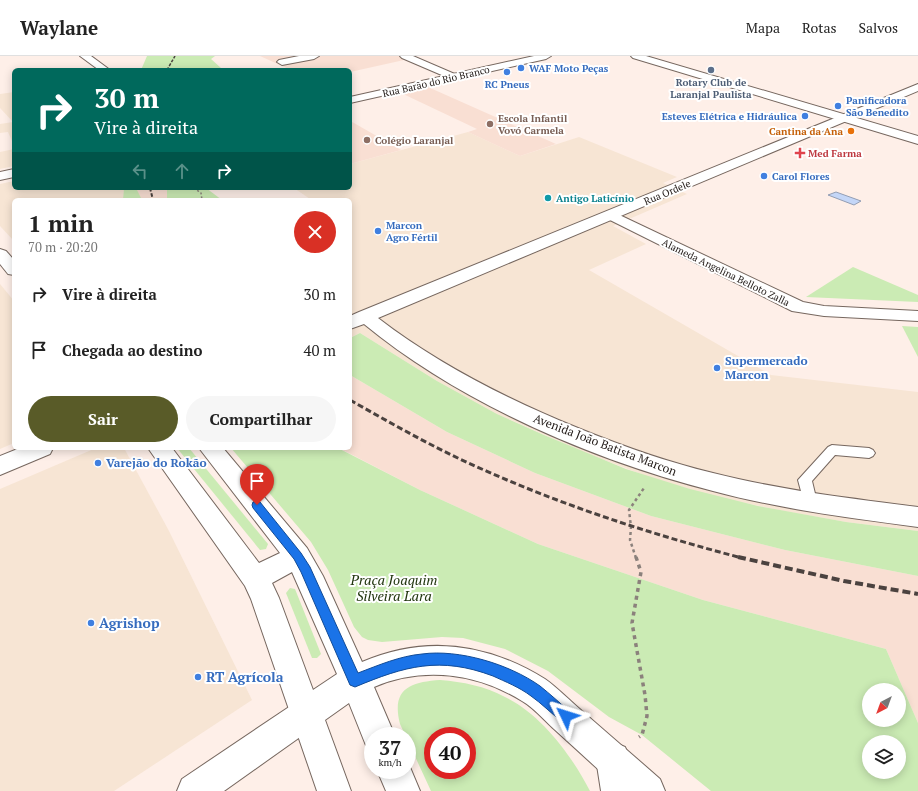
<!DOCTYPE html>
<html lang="pt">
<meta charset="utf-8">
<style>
:root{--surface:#fff;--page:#f6f6f6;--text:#222;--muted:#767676;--line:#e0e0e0;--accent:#595b28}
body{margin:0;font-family:"PT Serif",serif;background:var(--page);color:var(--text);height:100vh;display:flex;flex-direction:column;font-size:15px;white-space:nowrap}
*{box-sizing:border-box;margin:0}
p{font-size:13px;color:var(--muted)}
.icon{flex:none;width:22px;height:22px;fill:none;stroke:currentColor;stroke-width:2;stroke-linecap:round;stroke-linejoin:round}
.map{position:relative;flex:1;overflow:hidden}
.sheet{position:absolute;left:12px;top:142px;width:340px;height:252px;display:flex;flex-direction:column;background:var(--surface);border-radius:6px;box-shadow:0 2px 10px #0003}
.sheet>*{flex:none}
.hud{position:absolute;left:12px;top:12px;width:340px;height:122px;border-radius:6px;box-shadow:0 2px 10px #0003;background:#00695c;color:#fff;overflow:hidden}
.needle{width:26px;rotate:221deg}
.controls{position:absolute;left:862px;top:627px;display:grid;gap:8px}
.controls a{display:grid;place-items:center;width:44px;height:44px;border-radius:50%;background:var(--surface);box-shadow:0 2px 10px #0003;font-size:20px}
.speed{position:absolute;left:364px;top:671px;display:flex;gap:8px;font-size:20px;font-weight:700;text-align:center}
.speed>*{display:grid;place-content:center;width:52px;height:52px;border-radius:50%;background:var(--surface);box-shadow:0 2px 10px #0003;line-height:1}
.speed small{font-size:10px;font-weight:400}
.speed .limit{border:6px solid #d22;background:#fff;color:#111}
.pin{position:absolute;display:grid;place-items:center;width:34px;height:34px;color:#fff;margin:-41px -17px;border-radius:50% 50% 50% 0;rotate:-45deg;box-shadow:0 0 4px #0007}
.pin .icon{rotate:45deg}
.me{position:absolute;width:44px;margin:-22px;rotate:311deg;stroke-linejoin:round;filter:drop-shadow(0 0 3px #0008)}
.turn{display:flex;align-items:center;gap:14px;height:84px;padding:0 16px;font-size:18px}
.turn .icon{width:52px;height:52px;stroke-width:2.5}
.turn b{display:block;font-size:28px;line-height:34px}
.lanes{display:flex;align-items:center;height:38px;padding:0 16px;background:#0003;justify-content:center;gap:20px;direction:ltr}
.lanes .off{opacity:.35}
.round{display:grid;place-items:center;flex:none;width:42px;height:42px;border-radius:21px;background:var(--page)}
.summary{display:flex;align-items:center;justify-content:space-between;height:68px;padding:0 16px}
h1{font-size:24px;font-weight:800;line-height:30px}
.button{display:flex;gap:8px;margin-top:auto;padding:8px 16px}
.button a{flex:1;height:46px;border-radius:24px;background:var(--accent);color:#fff;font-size:16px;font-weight:800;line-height:46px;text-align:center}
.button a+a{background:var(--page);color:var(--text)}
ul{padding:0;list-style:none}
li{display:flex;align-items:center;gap:12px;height:56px;padding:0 16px}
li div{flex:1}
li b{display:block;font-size:15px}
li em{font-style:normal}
header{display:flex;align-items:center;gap:24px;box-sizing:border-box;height:56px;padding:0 20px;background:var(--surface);border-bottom:1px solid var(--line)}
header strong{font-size:19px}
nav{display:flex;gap:22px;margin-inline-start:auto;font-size:14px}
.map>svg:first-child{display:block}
</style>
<header>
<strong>Waylane</strong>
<nav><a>Mapa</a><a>Rotas</a><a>Salvos</a></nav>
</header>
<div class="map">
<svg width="918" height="735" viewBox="0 0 918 735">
<rect width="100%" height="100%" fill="#feefe8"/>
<!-- commercial -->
<g fill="#f7e5d4">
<polygon points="14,36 14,84 12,85 8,76 0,77 0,68 13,66 0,52 0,38"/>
<polygon points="468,76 520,100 579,81 677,121 663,127 687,138 613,170 646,188 589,214 771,319 918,336 918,475 846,466 783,455 712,440 646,420 586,397 497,358 437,325 360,277 350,282 350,144 307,144 310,143 294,132 350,132 350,108"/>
<polygon points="14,93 14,110 0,113 0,96"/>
<polygon points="14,125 14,132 124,132 123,144 14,144 14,185 0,170 0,128"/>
<polygon points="0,228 14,245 14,387 0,393"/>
<polygon points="96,392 124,392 169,475 252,644 114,735 0,735 0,433"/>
</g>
<!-- built -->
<g fill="#f9dfd3">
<polygon points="260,0 408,0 404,4 350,16 350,14 291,14"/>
<polygon points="428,31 556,88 520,100 468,76 477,73 401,37"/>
<polygon points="350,65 354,67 401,94 350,108"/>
<polygon points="124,132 181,132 185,144 123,144"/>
<polygon points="350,319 447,376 535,417 651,460 785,494 918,520 918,667 886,593 703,544 538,488 420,434 339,392 350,392"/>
</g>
<!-- green -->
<g fill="#cbebb4" fill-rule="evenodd">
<polygon points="147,0 215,0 211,3 221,12 218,14 141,14"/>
<polygon points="124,132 136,132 142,144 123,144"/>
<polygon points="167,132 206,132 222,144 167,144"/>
<polygon points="853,211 918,239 918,246 806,241"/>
<polygon points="902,270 918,271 918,301"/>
<polygon points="360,277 437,325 497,358 544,379 626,413 690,433 758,450 846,466 918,475 918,520 785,494 651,460 535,417 447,376 350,319 350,282"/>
<polygon points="177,392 189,392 268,488 266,493 260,494"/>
<path d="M 231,392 L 338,392 L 420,434 L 538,488 L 703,544 L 886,593 L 918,667 L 918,735 L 711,735 L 642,679 L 609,661 L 548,615 L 505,593 L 463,582 L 442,581 L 382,586 L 368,584 L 362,581 L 354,571 L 328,514 L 311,486 ZM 869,634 L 899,634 L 899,664 L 869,664 ZM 869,686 L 899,686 L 899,716 L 869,716 Z"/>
<polygon points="290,532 295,533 321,598 317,602 312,602 286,537"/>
<path d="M 440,624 C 463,626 485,630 505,641 C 541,658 572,700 590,735 L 431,735 L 400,668 C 391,633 410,626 440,624 ZM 433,680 L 467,680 L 467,714 L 433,714 Z"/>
</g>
<!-- water -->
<polygon fill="#c4d6f7" stroke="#939eb4" points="836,136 861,145 854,149 828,139"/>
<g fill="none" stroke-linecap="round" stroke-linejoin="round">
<!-- lane casing -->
<g stroke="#76675f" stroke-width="2">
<polygon id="lane" points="832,389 869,392 873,394 875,397 873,400 869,402 835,399 812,425 817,446 815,450 810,451 805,450 798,424 828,391"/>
</g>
<!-- street casing -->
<g stroke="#76675f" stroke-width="2">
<g id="street">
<polygon points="80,0 91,0 110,14 99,14"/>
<polygon points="299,0 319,0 314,3 282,9 277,6 279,4"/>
<polygon points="400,0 413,0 457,19 459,21 454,24 451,23 402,2"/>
<polygon points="631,0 646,0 918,80 918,88 633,2"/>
<polygon points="611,155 803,246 824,250 918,255 918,265 824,260 792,255 606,162 604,159 606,156"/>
<polygon points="306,642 317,647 322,658 317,669 224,735 177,735 182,723 295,647"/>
<polygon points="613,686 625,691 630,703 635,735 601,735 596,703 601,691"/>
</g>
</g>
<!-- secondary casing -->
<g stroke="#76675f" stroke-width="2">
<g id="secondary">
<polygon points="534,0 551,0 546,3 350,47 350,41"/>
<path d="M 918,28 L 918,35 L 378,262 C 439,309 507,343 578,372 C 622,390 667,406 713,417 C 780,434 849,442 918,451 L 918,471 C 849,462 780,453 713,435 C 592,404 460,347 364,268 L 350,273 L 350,260 L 359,256 Z"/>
<polygon points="14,113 14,121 0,124 0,116"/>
<polygon points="0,193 6,195 14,204 14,219 8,218 0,208"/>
<polygon points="20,392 53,392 50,398 0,419 0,400"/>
<path d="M 148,392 L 172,392 L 259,507 L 280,497 L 199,392 L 223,392 L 307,492 L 323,520 L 362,606 C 425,579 487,587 545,623 C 558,632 570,645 582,655 C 608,678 634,700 660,723 L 665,735 L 622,735 C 599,714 577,694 554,673 C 544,664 534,652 522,645 C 477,617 423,610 374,631 L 395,680 L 373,680 L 373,694 L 367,692 L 349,647 L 325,664 L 351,735 L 317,735 L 251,543 L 245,530 ZM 292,516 L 337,618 L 313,634 L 279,542 L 272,527 Z"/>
<polygon points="407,704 420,735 386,735 377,714 407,714"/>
</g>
</g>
<!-- path-far2 -->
<polyline stroke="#8b817c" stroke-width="1.5" stroke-dasharray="2 2" stroke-linecap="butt" points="194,132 201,137 202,144"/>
<!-- path-far1 -->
<polyline stroke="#8b817c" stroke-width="2.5" stroke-dasharray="3 3" stroke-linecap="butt" points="636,502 630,484 631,471 629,454 644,432"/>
<!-- path -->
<polyline stroke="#8b817c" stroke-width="3.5" stroke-dasharray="4 4" stroke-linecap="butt" points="636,501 641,516 632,567 645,639 647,660 642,679 639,681"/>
<!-- lane -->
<use href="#lane" fill="#fff" fill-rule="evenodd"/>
<!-- street -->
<use href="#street" fill="#fff" fill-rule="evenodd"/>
<!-- secondary -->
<use href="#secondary" fill="#fff" fill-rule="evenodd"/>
<!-- rail-far3 -->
<polyline stroke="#4b423f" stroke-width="1.5" stroke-dasharray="3 1.5" stroke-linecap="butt" points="167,14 175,0"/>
<!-- rail-far2 -->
<polyline stroke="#4b423f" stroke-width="2" stroke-dasharray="3.5 2" stroke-linecap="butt" points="150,132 153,144"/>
<!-- rail-far1 -->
<path stroke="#4b423f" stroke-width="3" stroke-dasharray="6 3" stroke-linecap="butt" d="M 350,344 C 394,369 438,394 484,414 C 567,451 654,479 742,502"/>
<!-- rail -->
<polyline stroke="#4b423f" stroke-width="4" stroke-dasharray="8 4" stroke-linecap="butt" points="738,501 844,525 918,538"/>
</g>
<!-- route -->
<path fill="#1a73e8" stroke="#114b97" d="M 257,445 L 260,446 L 301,497 L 310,511 L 358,617 C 379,609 400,600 422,598 C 459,593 509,608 540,630 C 550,638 560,647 570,656 L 572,660 L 570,665 L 566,667 L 561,665 C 551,657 541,647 531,640 C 519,631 506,626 493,620 C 440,600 405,610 355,631 L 350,629 L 301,516 L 294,503 L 253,452 L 252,449 L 253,446 Z"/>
<!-- markers -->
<g fill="#3f7fe0" stroke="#fff" stroke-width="1.5">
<circle cx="521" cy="12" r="4"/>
<circle cx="507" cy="16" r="4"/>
<circle cx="838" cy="50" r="4"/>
<circle cx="805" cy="60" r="4"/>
<circle cx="764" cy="120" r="4"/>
<circle cx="378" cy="175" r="4"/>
<circle cx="717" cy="312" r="4"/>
<circle cx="98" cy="407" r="4"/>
<circle cx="91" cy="567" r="4"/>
<circle cx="198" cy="621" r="4"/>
</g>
<circle fill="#5c6f8a" stroke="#fff" stroke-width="1.5" cx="711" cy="14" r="4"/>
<g fill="#8d6e63" stroke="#fff" stroke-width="1.5">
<circle cx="490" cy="68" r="4"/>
<circle cx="367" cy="84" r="4"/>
</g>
<circle fill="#e8710a" stroke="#fff" stroke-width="1.5" cx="851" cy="75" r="4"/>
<path fill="#e0444e" stroke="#fff" stroke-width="1.5" d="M798 91h4v4h4v4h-4v4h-4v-4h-4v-4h4z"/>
<circle fill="#0f9aa8" stroke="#fff" stroke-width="1.5" cx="548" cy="142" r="4"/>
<g text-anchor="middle" stroke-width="4" stroke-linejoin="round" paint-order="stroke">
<!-- far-shop labels -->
<g font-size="10" font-weight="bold" fill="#366cbe" stroke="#fff" text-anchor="start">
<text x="529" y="16">WAF Moto Peças</text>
<text x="507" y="32" text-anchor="middle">RC Pneus</text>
<text x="846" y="48">Panificadora<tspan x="846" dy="12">São Benedito</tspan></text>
<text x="797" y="64" text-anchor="end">Esteves Elétrica e Hidráulica</text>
<text x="772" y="124">Carol Flores</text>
<text x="386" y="173">Marcon<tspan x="386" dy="12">Agro Fértil</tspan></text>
</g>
<!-- far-street labels -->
<g font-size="10" fill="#211a17" stroke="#fff">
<text transform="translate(436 25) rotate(-13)" y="4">Rua Barão do Rio Branco</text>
<text transform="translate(667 136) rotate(-23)" y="4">Rua Ordele</text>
<text transform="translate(726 216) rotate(26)" y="4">Alameda Angelina Belloto Zalla</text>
</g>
<!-- far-service labels -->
<g font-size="10" font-weight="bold" fill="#4e5e75" stroke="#fff">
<text x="711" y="30">Rotary Club de<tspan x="711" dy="12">Laranjal Paulista</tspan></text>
</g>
<!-- far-education labels -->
<g font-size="10" font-weight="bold" fill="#785e54" stroke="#fff" text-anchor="start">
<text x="498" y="66">Escola Infantil<tspan x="498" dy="12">Vovó Carmela</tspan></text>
<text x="375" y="88">Colégio Laranjal</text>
</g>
<!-- far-food labels -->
<g font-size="10" font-weight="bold" fill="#c56008" stroke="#fff" text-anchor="end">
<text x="843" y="79">Cantina da Ana</text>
</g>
<!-- far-health labels -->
<g font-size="10" font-weight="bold" fill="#be3a42" stroke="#fff" text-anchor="start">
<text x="808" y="101">Med Farma</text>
</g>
<!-- far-culture labels -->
<g font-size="10" font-weight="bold" fill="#0d838f" stroke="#fff" text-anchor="start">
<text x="556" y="146">Antigo Laticínio</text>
</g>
<!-- shop labels -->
<g font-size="12" font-weight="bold" fill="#366cbe" stroke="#fff" text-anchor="start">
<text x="725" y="309">Supermercado<tspan x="725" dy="14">Marcon</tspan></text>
<text x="106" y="411">Varejão do Rokão</text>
</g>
<!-- street labels -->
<g font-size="12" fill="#211a17" stroke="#fff">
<text transform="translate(605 389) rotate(21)" y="4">Avenida João Batista Marcon</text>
</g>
<!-- near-park labels -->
<g font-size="14" font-style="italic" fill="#21350e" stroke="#fff">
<text x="394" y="529">Praça Joaquim<tspan x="394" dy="16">Silveira Lara</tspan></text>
</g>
<!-- near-shop labels -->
<g font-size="14" font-weight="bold" fill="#366cbe" stroke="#fff" text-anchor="start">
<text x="99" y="572">Agrishop</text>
<text x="206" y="626">RT Agrícola</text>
</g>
</g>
</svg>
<div class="controls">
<a><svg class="needle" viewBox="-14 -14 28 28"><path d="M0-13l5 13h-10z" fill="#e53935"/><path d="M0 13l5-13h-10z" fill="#767676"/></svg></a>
<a><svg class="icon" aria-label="layers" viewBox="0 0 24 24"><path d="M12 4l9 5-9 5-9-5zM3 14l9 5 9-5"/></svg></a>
</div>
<div class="speed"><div>37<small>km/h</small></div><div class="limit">40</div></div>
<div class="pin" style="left:257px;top:449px;background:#d93025"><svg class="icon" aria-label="arrive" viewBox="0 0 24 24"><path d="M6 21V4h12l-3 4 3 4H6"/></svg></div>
<svg class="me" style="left:566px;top:660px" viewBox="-20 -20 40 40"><path d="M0-17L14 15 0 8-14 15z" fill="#1a73e8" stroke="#fff" stroke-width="4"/></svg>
<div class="hud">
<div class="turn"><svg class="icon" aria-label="right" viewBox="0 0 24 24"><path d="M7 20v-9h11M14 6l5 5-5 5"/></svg><div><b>30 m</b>Vire à direita</div></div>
<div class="lanes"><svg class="icon off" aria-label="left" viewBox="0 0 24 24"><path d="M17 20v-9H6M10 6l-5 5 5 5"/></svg><svg class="icon off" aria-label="ahead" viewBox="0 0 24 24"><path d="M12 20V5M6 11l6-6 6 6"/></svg><svg class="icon" aria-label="right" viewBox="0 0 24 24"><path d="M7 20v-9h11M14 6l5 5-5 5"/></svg></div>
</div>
<section class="sheet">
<div class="summary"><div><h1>1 min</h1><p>70 m · 20:20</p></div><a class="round" style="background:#d93025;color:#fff"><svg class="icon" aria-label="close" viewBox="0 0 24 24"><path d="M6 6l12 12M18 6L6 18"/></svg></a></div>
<ul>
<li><svg class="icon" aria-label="right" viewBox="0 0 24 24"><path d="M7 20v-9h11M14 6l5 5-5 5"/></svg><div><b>Vire à direita</b></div><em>30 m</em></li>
<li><svg class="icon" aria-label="arrive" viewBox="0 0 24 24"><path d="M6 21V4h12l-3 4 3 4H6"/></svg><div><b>Chegada ao destino</b></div><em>40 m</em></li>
</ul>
<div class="button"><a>Sair</a><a>Compartilhar</a></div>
</section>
</div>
